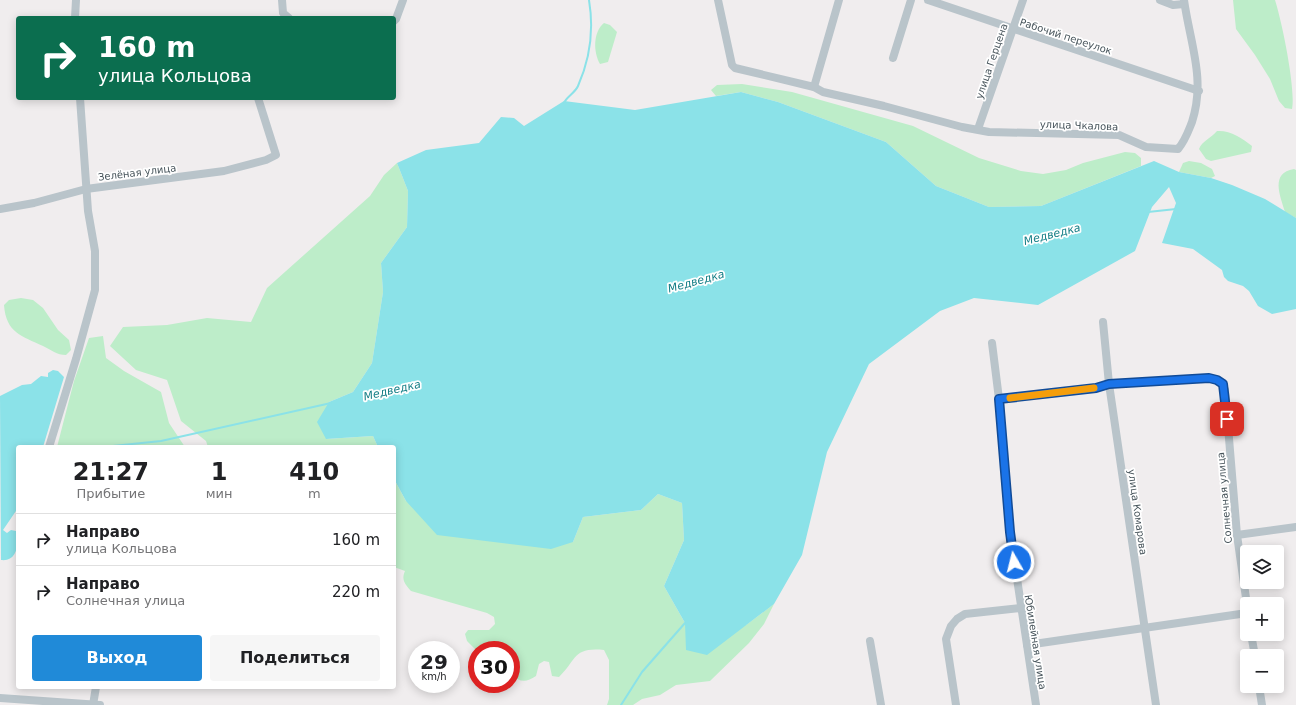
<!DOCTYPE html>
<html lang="ru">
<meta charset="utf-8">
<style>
:root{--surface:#fff;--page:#f6f6f6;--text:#202124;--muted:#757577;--line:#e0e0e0;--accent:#208ad8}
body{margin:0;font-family:"DejaVu Sans",sans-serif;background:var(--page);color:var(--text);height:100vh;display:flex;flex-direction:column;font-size:15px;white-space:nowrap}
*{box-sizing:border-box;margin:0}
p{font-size:13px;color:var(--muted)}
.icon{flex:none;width:22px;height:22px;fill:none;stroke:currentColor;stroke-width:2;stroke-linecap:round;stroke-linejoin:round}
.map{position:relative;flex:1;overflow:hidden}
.side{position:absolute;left:16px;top:445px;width:380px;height:244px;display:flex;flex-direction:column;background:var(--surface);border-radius:4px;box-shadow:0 2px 10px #0003}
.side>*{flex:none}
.banner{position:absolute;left:16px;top:16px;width:380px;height:84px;border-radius:4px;box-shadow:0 2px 10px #0003;background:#0b6e4f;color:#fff;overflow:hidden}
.controls{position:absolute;left:1240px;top:545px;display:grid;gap:8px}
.controls a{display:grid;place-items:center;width:44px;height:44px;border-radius:4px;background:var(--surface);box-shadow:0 2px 10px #0003;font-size:20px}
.speed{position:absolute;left:408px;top:641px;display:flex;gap:8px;font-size:20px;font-weight:700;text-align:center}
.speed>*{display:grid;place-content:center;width:52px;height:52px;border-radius:50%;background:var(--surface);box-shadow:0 2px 10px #0003;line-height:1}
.speed small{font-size:10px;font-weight:400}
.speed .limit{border:6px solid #d22;background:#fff;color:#111}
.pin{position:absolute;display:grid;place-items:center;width:34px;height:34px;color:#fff;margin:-17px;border-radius:8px;box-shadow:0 2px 6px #0006}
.me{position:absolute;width:44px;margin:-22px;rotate:352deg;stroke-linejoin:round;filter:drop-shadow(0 0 3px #0008)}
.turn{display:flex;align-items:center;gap:14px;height:84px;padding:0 16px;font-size:18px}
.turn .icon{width:52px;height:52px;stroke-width:2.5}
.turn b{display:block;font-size:28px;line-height:34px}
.eta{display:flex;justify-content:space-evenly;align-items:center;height:68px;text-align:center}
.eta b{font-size:24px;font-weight:600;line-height:28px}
.action{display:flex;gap:8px;margin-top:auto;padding:8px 16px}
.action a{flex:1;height:46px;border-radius:4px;background:var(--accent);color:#fff;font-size:16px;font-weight:600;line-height:46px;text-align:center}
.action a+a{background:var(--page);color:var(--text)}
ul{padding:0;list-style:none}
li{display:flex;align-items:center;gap:12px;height:52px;padding:0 16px;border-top:1px solid var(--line)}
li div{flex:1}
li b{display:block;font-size:15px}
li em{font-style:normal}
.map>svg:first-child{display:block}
</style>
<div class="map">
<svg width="1296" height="705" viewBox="0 0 1296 705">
<rect width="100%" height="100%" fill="#f0edee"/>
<!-- green -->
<g fill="#bdedc9">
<path d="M 1233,0 L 1275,0 C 1282,22 1296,90 1292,109 L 1285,108 L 1279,101 L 1270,79 L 1255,55 L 1236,29 Z"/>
<path d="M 604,23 L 610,25 L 617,32 L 608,62 L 600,64 C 593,52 593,32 604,23 Z"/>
<polygon points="742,84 792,92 913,126 979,158 1021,171 1043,174 1066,170 1083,163 1125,152 1135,153 1141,158 1141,166 1041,206 989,207 936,186 886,142 778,102 741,92 716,96 711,90 717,85"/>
<path d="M 1217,131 C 1230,130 1242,138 1252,146 L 1251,152 L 1211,161 L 1206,159 L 1199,149 C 1202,141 1211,138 1217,131 Z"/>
<polygon points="1189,161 1201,163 1212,169 1215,176 1211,178 1179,172 1183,163"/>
<polygon points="397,163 408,191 407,227 381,263 383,292 372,363 353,392 329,402 326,439 373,436 378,447 208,447 206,441 181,421 167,380 136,370 110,346 123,327 167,325 207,318 251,322 267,288 370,196 384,175"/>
<path d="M 1294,169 L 1296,170 L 1296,218 L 1285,212 C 1280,195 1270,173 1294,169 Z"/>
<path d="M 21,298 L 33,300 L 43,308 L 58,330 L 69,340 L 71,350 L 66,355 C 57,355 51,350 43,346 C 22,336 6,333 4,305 L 9,300 Z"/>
<polygon points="103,336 106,358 124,371 161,392 169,423 185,447 57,447 74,381 89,338"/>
<path d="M 394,479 L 406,501 L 573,542 L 583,517 L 641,510 L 658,494 L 682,503 L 684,540 L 664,586 L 685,623 L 746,625 L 774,604 L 764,624 L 749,643 L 710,681 L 676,685 L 660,695 L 642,699 L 633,705 L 607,705 L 609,699 L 609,660 L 604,650 C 572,647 577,660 559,677 L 552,676 L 549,662 L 544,661 L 539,664 L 536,676 C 526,683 520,682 511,675 L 511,650 L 477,650 L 477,651 L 467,641 L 465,634 L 468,630 L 489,630 L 495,624 L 494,617 L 487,613 L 411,591 C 405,584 401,580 405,571 L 394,567 Z"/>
</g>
<!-- water -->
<g fill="#8be2e8">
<polygon points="741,92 778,102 886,142 936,186 989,207 1041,206 1154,161 1179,172 1211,178 1232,185 1265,199 1296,218 1296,309 1272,314 1258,306 1249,291 1243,286 1228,281 1224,277 1222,270 1193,249 1162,243 1176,203 1169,187 1152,207 1135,251 1038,305 974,298 940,311 869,364 827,452 802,555 774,604 707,655 686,650 685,623 664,586 684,540 682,503 658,494 641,510 583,517 573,542 551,549 437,535 406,501 394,479 394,447 378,447 373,436 326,439 317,422 329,402 353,392 372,363 383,292 381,263 407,227 408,191 397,163 426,150 479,143 501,117 514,118 524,126 564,101 635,110"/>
<path d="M 53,370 L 58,371 L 64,377 L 43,447 L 18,447 L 18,508 L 3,530 L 7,533 L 11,530 L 16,531 C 19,543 18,562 1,560 L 0,396 L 22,385 L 31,384 L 41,376 L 48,377 L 48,373 Z"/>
</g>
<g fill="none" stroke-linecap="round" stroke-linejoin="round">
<!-- stream -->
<g stroke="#8be2e8" stroke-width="2">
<path d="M 564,103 C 566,97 575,93 578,86 C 590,59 594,30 589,0"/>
<polyline points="1148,212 1176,209"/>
<polyline points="103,447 161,441 331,403"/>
<polyline points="621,705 642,672 685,623"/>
</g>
<!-- minor -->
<g stroke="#b9c4ca" stroke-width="8">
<polyline points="282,0 283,13 289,18"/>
<path d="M 718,0 L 732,65 L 735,68 L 814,87 L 823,92 L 884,106 L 962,127 L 989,132 L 1119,135 L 1146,147 L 1178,149 C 1185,141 1188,132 1192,122 C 1206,79 1190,43 1184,0"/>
<polyline points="928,0 1199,91"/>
<polyline points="1160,0 1173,5 1184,4"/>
<polyline points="75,18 76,0"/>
<polyline points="394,21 396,19 403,0"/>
<polyline points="893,58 911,0"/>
<polyline points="814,87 839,0"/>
<polyline points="978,129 1023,0"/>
<polyline points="0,209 34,203 86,189 224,171 266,160 276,155 258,98"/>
<polyline points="1103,322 1109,384 1156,705"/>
<polyline points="992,343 999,399 1010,532 1036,705"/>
<path d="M 999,399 L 1096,388 L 1109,384 L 1209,378 C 1217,380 1222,381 1225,390 L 1237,535 L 1247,605"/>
<polyline points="49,447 76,359 95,290 95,251 88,211 80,98"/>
<polyline points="1237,535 1296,527"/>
<polyline points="1251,634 1255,656"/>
<polyline points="870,641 881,705"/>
<polyline points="1027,645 1247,613"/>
<polyline points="1259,686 1262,705"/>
<polyline points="0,698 100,705"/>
<polyline points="93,705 96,687"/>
<polyline points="956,705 946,639 951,626 957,619 965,614 1021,608"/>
</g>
</g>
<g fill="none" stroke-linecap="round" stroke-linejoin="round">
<!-- route casing -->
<g stroke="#114b97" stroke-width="10">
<polyline id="route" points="1014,562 1010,532 999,399 1096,388 1109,384 1209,378 1217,380 1223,384 1227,419"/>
</g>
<!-- route -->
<use href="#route" stroke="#1a73e8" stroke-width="7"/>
<!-- slow -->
<polyline stroke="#f59e0b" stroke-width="7" points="1010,398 1094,388"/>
</g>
<g text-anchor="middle" stroke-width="3.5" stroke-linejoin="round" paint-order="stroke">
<!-- street labels -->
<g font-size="10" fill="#46535a" stroke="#fff">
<text transform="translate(1066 36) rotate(18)" y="4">Рабочий переулок</text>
<text transform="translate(991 61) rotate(-71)" y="4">улица Герцена</text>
<text transform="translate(1079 125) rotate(2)" y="4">улица Чкалова</text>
<text transform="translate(137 172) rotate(-7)" y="4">Зелёная улица</text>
<text transform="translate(1224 498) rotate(-95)" y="4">Солнечная улица</text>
<text transform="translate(1138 512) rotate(82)" y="4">улица Комарова</text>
<text transform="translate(1036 642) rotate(81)" y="4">Юбилейная улица</text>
</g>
<!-- water labels -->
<g font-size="11" font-style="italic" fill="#127d85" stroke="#fff">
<text transform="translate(1052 234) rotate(-14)" y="4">Медведка</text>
<text transform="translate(696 281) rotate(-15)" y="4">Медведка</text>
<text transform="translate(392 390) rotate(-13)" y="4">Медведка</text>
</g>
</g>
</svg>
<div class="controls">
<a><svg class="icon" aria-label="layers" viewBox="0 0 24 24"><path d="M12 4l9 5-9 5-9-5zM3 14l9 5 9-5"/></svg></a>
<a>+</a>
<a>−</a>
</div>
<div class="speed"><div>29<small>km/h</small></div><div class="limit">30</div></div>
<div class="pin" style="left:1227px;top:419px;background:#d93025"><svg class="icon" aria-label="arrive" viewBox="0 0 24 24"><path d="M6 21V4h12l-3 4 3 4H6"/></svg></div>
<svg class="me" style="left:1014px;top:562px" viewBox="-20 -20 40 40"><circle r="17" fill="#1a73e8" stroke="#fff" stroke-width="3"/><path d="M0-11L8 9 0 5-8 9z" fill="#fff"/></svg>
<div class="banner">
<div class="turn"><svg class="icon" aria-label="right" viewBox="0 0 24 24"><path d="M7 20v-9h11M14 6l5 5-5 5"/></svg><div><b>160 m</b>улица Кольцова</div></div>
</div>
<section class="side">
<div class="eta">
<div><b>21:27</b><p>Прибытие</p></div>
<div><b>1</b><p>мин</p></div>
<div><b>410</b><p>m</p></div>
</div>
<ul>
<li><svg class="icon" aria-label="right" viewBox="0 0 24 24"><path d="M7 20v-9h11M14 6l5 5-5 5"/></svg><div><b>Направо</b><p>улица Кольцова</p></div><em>160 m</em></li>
<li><svg class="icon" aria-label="right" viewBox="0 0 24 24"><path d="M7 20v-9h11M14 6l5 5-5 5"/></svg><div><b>Направо</b><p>Солнечная улица</p></div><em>220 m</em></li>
</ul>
<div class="action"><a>Выход</a><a>Поделиться</a></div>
</section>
</div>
